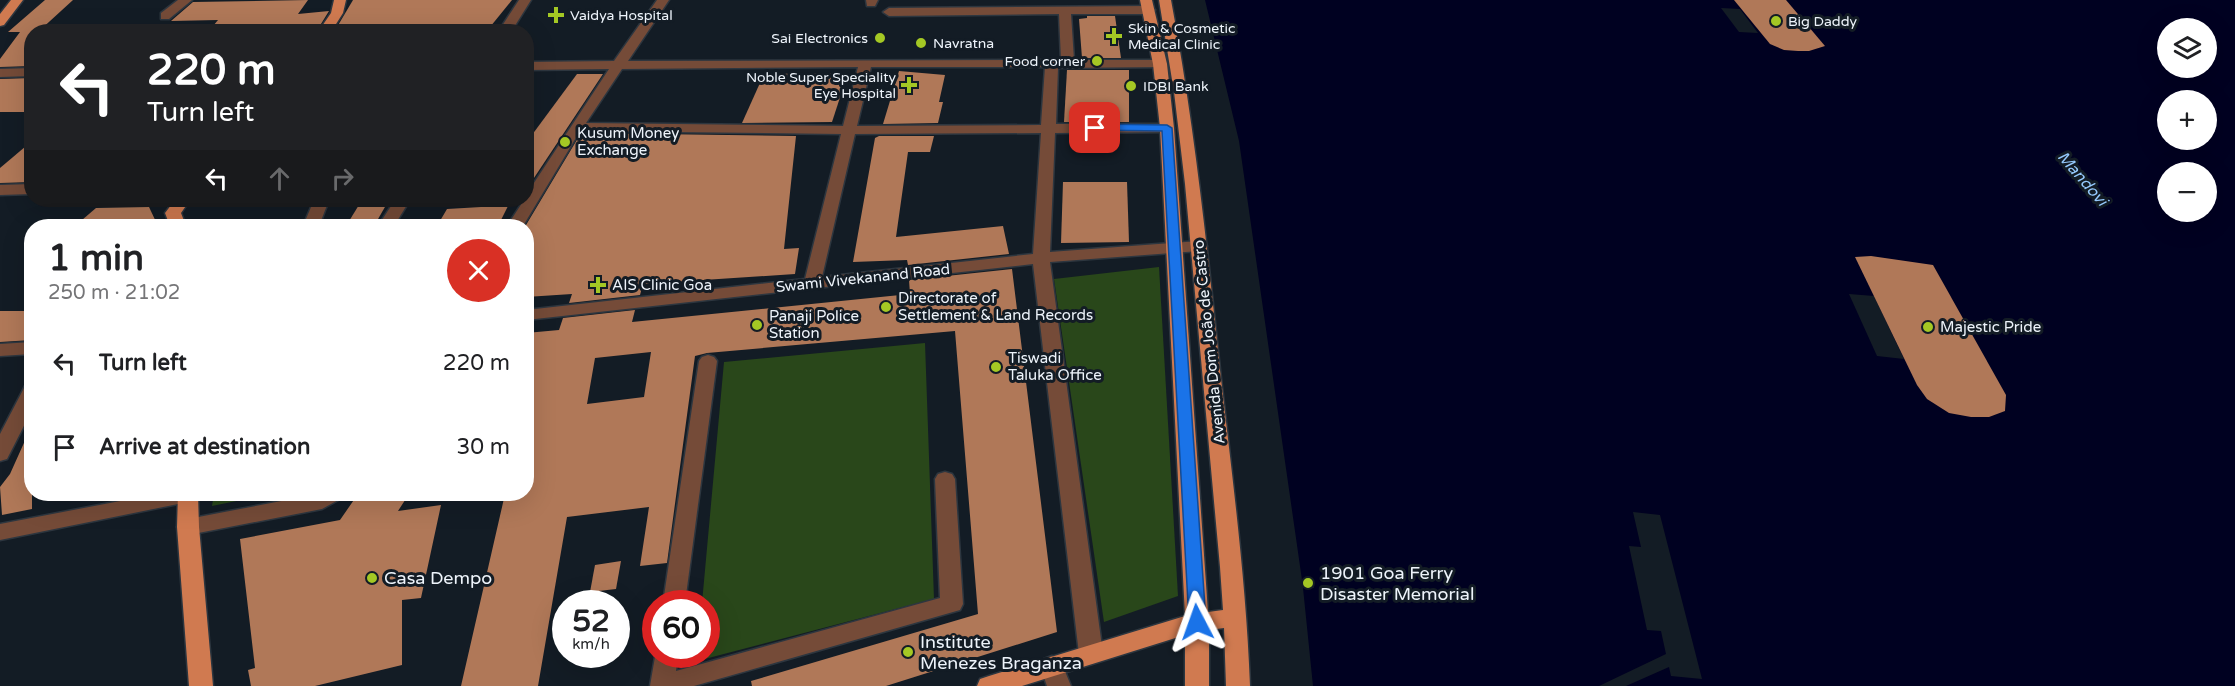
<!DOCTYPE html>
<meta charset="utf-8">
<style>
:root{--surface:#fff;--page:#f2f2f2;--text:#202124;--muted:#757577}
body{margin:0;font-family:"Varela Round",sans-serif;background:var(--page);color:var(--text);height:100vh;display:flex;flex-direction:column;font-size:22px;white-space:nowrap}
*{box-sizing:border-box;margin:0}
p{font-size:20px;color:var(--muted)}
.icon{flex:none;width:33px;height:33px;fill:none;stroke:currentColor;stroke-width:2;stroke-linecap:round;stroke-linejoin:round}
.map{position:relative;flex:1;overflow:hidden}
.side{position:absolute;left:24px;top:219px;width:510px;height:282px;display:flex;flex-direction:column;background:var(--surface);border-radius:24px;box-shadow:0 6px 24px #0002}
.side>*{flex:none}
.top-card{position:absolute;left:24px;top:24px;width:510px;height:183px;border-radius:24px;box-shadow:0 6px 24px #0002;background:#202124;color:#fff;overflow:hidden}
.tools{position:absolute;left:2157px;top:18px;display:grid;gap:12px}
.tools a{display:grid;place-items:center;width:60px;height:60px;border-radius:50%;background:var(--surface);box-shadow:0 6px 24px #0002;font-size:30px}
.speed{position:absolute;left:552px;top:590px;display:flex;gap:12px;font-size:30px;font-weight:700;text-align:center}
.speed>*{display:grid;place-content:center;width:78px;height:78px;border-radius:50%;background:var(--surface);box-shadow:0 6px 24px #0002;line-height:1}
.speed small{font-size:15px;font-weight:400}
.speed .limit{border:9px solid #d22;background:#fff;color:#111}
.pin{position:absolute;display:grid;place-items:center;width:51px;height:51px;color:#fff;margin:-26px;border-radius:12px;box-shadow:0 3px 9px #0006}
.me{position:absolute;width:66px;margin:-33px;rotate:356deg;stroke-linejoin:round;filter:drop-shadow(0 0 4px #0008)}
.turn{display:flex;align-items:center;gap:21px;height:126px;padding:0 24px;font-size:27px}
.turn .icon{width:78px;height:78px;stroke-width:2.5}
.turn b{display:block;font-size:42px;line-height:51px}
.lanes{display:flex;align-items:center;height:57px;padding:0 24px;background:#0003;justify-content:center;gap:30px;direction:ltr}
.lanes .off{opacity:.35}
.round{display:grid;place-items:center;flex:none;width:63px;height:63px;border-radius:32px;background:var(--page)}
.headline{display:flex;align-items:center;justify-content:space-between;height:102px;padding:0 24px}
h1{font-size:36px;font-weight:700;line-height:45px}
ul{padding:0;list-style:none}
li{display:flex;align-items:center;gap:18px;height:84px;padding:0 24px}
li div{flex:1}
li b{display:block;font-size:22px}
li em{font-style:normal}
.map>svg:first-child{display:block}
</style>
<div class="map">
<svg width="2235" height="686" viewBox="0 0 2235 686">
<rect width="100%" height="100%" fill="#131c25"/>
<!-- green -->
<g fill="#29471a">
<polygon points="1159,267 1178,596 1104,622 1054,279"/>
<polygon points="925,343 934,599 697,661 698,654 706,654 706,603 702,603 724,362"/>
<polygon points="214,494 270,494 212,506"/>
</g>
<!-- water -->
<path fill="#000121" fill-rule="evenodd" d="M 1205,0 L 2235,0 L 2235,686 L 1313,686 L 1303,588 L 1314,588 L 1313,581 L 1302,580 L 1239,141 ZM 2168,28 L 2206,28 L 2206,68 L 2168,68 ZM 2168,100 L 2206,100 L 2206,140 L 2168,140 ZM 2168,172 L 2206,172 L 2206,212 L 2168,212 Z"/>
<!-- pier -->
<g fill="#131c25">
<polygon points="1721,8 1740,9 1758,33 1739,32"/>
<polygon points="1849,294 1874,296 1904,359 1877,356"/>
<polygon points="1633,512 1660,515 1702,679 1671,676 1669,667 1626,686 1599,686 1666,654 1661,631 1647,630 1629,546 1641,547"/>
</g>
<!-- building -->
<g fill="#b07858" fill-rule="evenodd">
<polygon points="45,0 73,0 38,32 32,32 32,66 0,67 0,59 20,32 8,32"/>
<polygon points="308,0 298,14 329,11 316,32 208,32 218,20 171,21 193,2"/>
<polygon points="353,0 512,0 486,32 334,32"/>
<polygon points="1734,0 1786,0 1825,46 1809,51 1798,51 1784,50 1770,44"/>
<polygon points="1087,16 1115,16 1121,58 1082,58 1079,19 1087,18"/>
<polygon points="1067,70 1129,70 1129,122 1064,122"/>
<polygon points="899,71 945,75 939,102 943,102 938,123 883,124"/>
<polygon points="848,73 832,122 742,123 764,74"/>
<polygon points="577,74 603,74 526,190 526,143"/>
<polygon points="32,78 32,112 0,112 0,79"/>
<polygon points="581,133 796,136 784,249 799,248 795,274 643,284 640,295 569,303 572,294 526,297 526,225"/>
<polygon points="879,136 934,136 930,152 908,152 896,237 1003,226 1009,254 908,265 907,260 853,262 875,138"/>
<polygon points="32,141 32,182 0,183 0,168"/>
<polygon points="1063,182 1127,182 1129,242 1061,243"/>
<polygon points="362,200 389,200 374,226 346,226"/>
<polygon points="486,200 511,200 498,226 437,226 447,209 481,207"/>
<polygon points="149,207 158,226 75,226 96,208"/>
<polygon points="1871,256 1933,265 2006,395 2005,411 1989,417 1971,417 1949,413 1927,399 1917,385 1855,257"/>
<path d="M 1012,269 L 1057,632 L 886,686 L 752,686 L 751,681 L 978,614 L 955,331 L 707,353 L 695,356 L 667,563 L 640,566 L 649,507 L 567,517 L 538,686 L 461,686 L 505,494 L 526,494 L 526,333 L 559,330 L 563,318 L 635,310 L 632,322 L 910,294 L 909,280 ZM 651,352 L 644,397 L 587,404 L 595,358 Z"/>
<polygon points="0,311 32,311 32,340 0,342"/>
<polygon points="32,425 32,509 2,515 0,487 10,474"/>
<polygon points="358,494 409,494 398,511 441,505 421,598 402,600 402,665 315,686 251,686 248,670 255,668 240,539 340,520"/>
<polygon points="621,561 616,589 590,592 595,565"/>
</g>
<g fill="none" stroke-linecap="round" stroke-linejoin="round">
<!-- minor casing -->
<g stroke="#2d363f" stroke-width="3">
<g id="minor">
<polygon points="178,0 192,0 169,19 161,19 161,13"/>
<polygon points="519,0 531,0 511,32 498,32"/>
<path d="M 657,0 L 669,0 L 628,61 L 1061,60 L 1059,14 L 889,16 L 883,12 L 889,8 L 1149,6 L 1155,10 L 1149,14 L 1071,14 L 1074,60 L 1160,60 L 1165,61 L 1167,64 L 1165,67 L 1058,68 L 1056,124 L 1167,124 L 1174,128 L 1167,132 L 1055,133 L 1050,252 L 1199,241 L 1207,246 L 1199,251 L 1050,262 L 1103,654 L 1099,661 L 1091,664 L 1083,661 L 1079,654 L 1033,264 L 526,320 L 526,310 L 805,279 L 841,134 L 580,131 L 523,226 L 507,226 L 524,200 L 526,200 L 526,195 L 609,69 L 526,70 L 526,62 L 614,61 ZM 858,67 L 843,126 L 586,123 L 622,69 ZM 871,67 L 1045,67 L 1041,125 L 857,126 ZM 1041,133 L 1033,254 L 822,277 L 855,134 Z"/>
<polygon points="866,0 878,0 875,6 867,6"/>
<polygon points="32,68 32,76 0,77 0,69"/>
<polygon points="32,184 32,194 0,195 0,185"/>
<polygon points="314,200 329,200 319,226 303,226"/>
<polygon points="395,200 410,200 394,226 378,226"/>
<polygon points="32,342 32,354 0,356 0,344"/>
<polygon points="708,355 714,357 717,361 685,603 663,603 699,361 702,357"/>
<polygon points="32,384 32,410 7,459 0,461 0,434 23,390 25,386"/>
<polygon points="945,472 952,474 955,479 963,604 960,610 694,686 650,686 656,651 656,654 678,654 676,671 940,598 935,479 938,474"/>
<polygon points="157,494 198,495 195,500 188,502 0,540 0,524"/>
<polygon points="318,494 343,494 340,499 322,509 188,535 180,533 177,527 180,521 188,519"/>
<polygon points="1052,656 1060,659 1071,686 1047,686 1040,666 1044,659"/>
</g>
</g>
<!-- major casing -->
<g stroke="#2d363f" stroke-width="3">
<g id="major">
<polygon points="11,0 23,0 4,25 0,26 0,14"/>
<polygon points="334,0 346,0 343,13 331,32 318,32 331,13"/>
<path d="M 1140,0 L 1152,0 L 1167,64 L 1174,128 L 1208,612 L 1223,610 L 1220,567 L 1185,184 L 1174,92 L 1159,0 L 1171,0 C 1194,122 1207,246 1220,370 C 1232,475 1246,580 1250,686 L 1226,686 L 1224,628 L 1209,630 L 1209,686 L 1185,686 L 1185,635 L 1022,686 L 977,686 L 980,679 L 989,676 L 1185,616 L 1160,128 L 1153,64 Z"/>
<polygon points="175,200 190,200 181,213 186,226 170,226 165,213"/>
<polygon points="178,494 198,494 199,527 213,686 189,686 177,527"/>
</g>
</g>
<!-- minor -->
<use href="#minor" fill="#754b38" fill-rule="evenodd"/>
<!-- major -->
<use href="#major" fill="#d07a50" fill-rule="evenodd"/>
</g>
<!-- route -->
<polygon fill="#1a73e8" stroke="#114b97" stroke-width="1.5" points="1095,124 1167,125 1172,128 1206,622 1203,627 1197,629 1191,627 1189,622 1162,131 1091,130 1091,125"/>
<!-- markers -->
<g fill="#a4c824" stroke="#131c25" stroke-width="2">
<path d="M553 6h6v6h6v6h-6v6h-6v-6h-6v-6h6z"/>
<circle cx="1776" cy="21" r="6"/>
<path d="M1111 27h6v6h6v6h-6v6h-6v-6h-6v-6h6z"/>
<circle cx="880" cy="38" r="6"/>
<circle cx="921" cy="43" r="6"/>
<circle cx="1097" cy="61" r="6"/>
<path d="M906 76h6v6h6v6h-6v6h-6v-6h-6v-6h6z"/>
<circle cx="1131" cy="86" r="6"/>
<circle cx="565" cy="142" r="6"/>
<path d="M595 276h6v6h6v6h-6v6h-6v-6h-6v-6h6z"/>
<circle cx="886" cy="307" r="6"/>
<circle cx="757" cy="325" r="6"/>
<circle cx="1928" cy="327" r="6"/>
<circle cx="996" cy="367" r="6"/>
<circle cx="372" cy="578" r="6"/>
<circle cx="1308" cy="583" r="6"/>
<circle cx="908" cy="652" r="6"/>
</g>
<g text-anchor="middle" stroke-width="6" stroke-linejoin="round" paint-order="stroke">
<!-- far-poi labels -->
<g font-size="14" fill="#eef4fb" stroke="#131c25" text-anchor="start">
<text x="570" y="20">Vaidya Hospital</text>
<text x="1788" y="26">Big Daddy</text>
<text x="1128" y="33">Skin &amp; Cosmetic<tspan x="1128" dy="16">Medical Clinic</tspan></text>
<text x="868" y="43" text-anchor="end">Sai Electronics</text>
<text x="933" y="48">Navratna</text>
<text x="1085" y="66" text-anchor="end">Food corner</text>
<text x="896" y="82" text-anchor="end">Noble Super Speciality<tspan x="896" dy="16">Eye Hospital</tspan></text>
<text x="1143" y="91">IDBI Bank</text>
</g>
<!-- poi labels -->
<g font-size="15" fill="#eef4fb" stroke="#131c25" text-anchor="start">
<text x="577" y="138">Kusum Money<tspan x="577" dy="17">Exchange</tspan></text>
<text x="612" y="290">AIS Clinic Goa</text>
<text x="898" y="303">Directorate of<tspan x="898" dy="17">Settlement &amp; Land Records</tspan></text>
<text x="769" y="321">Panaji Police<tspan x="769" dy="17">Station</tspan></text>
<text x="1940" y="332">Majestic Pride</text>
<text x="1008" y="363">Tiswadi<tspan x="1008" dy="17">Taluka Office</tspan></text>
</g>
<!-- street labels -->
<g font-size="15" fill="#eef4fb" stroke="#131c25">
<text transform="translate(863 278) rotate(-6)" y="5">Swami Vivekanand Road</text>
<text transform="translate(1209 342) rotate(-96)" y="5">Avenida Dom João de Castro</text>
</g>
<!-- water labels -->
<g font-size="16" font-style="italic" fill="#95c9fc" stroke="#131c25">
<text transform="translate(2083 178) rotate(49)" y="6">Mandovi</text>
</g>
<!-- near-poi labels -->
<g font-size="18" fill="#eef4fb" stroke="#131c25" text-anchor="start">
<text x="1320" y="579">1901 Goa Ferry<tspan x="1320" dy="21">Disaster Memorial</tspan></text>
<text x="384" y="584">Casa Dempo</text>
<text x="920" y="648">Institute<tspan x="920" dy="21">Menezes Braganza</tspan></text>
</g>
</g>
</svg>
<div class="tools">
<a><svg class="icon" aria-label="layers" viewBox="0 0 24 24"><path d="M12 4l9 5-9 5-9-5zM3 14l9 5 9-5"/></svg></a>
<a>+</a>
<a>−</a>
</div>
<div class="speed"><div>52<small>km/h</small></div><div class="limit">60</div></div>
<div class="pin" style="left:1095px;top:128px;background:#d93025"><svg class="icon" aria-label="arrive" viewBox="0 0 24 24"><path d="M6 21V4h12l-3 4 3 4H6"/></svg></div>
<svg class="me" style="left:1197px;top:622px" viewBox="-20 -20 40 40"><path d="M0-17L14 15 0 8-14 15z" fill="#1a73e8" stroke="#fff" stroke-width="4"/></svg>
<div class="top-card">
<div class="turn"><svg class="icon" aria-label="left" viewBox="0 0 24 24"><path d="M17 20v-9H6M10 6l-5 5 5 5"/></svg><div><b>220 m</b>Turn left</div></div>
<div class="lanes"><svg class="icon" aria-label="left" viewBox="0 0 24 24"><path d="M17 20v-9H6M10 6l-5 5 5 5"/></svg><svg class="icon off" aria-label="ahead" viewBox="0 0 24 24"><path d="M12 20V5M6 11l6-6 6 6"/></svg><svg class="icon off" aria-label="right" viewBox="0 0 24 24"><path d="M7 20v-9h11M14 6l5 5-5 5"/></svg></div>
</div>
<section class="side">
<div class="headline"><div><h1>1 min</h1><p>250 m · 21:02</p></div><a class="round" style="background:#d93025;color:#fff"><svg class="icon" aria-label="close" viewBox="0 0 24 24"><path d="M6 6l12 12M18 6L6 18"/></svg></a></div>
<ul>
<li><svg class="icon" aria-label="left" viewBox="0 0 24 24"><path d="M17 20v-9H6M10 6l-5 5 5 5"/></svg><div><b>Turn left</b></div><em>220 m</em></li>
<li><svg class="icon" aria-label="arrive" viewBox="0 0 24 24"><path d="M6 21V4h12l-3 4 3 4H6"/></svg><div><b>Arrive at destination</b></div><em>30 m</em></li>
</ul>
</section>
</div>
